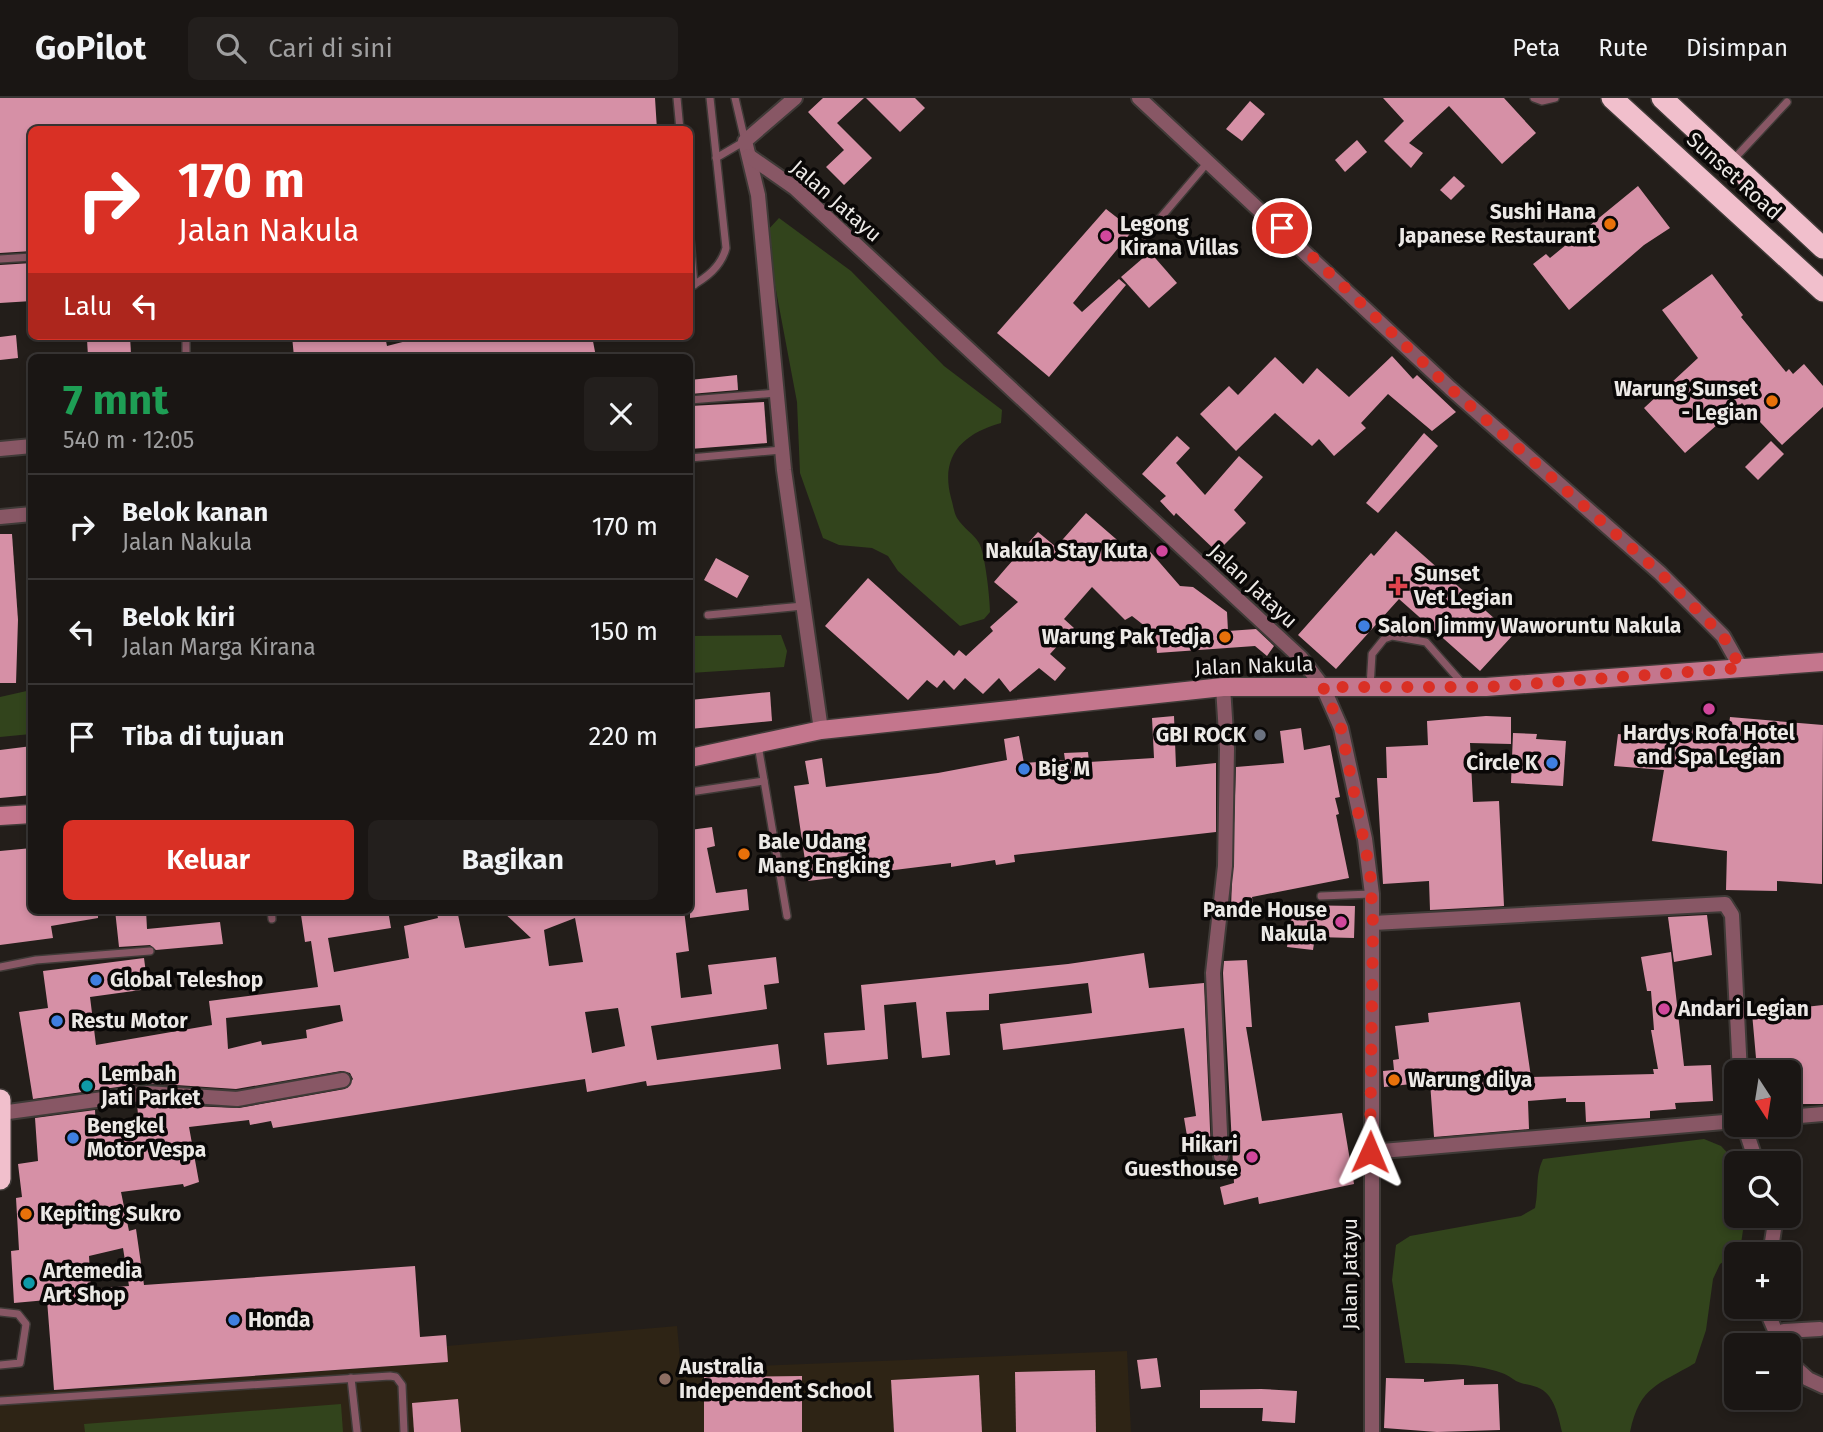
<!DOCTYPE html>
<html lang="id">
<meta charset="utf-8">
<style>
:root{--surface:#1a1614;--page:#231f1d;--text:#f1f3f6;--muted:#9f9fa0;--line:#383534;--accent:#d93025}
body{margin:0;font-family:"Fira Sans",sans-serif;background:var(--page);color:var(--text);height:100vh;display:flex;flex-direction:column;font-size:26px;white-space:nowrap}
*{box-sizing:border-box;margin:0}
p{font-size:23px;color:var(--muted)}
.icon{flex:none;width:38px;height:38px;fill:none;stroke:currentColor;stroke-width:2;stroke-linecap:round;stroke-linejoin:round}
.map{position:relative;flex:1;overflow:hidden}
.panel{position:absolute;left:28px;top:256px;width:665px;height:560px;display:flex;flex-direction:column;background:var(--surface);border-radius:10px;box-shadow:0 4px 10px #0003,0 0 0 2px var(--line)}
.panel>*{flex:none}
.hud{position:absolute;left:28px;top:28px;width:665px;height:214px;border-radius:10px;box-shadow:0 4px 10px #0003,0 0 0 2px var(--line);background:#d93025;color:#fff;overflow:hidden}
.needle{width:46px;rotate:168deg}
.tools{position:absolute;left:1724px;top:962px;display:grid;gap:14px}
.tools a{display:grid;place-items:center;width:77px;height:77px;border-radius:10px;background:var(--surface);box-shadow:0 4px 10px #0003,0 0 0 2px var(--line);font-size:35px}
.pin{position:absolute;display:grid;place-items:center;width:60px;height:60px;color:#fff;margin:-30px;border:4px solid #fff;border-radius:50%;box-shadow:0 2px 7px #0007}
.me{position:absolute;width:77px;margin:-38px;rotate:1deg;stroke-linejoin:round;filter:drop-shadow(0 0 5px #0008)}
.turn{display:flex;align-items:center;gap:24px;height:147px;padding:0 35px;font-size:32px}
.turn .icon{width:91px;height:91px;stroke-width:2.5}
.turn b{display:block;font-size:49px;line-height:60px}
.then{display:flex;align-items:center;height:66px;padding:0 35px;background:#0003;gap:14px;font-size:26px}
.round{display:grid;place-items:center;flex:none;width:74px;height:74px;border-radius:10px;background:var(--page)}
.overview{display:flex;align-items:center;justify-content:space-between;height:119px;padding:0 35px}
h1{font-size:42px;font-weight:700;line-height:52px;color:#1e9e55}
.button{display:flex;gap:14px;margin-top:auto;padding:14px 35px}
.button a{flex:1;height:80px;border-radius:10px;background:var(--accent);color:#fff;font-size:28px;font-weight:700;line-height:80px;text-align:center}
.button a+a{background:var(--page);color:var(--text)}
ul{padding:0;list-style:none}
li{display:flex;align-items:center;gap:21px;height:105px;padding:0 35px;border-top:2px solid var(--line)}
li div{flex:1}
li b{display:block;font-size:26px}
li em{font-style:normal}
header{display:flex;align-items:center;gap:42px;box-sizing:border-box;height:98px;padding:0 35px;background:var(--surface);border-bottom:2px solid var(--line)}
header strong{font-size:33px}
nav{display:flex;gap:38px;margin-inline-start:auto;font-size:24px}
.search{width:490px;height:63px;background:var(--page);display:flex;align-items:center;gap:18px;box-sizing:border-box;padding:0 24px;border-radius:10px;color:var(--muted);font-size:26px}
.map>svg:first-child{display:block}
</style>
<header>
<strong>GoPilot</strong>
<div class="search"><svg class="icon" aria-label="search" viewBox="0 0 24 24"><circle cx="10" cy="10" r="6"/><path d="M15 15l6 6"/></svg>Cari di sini</div>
<nav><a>Peta</a><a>Rute</a><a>Disimpan</a></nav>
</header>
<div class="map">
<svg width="1823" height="1334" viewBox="0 0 1823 1334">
<rect width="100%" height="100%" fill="#231e1a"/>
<!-- education -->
<polygon fill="#2e2415" points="677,1228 681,1271 1127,1253 1131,1334 0,1334 0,1297 447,1264 447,1248"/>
<!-- green -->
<g fill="#32441c">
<path d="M 779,120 L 851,173 L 944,268 L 1002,312 L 1001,325 C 962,336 940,358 951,400 C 953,406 954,415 957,420 C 963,430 974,436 979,445 C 985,455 990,501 990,514 L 984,521 L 960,528 L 898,473 L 888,458 L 872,450 L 839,447 L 823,440 L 800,375 L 797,304 L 768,150 L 767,133 Z"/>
<polygon points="781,537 787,553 784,569 690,575 690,538"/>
<polygon points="31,592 31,636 0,639 0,599"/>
<path d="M 1704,1041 L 1721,1048 L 1738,1066 L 1736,1118 L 1745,1118 L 1740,1153 L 1720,1166 L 1713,1181 L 1706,1232 L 1695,1265 C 1659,1287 1640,1287 1630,1334 L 1562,1334 C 1559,1322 1557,1309 1549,1298 C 1541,1288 1532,1288 1521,1285 C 1514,1283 1509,1277 1502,1275 C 1471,1264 1437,1266 1405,1265 L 1392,1182 L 1396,1147 L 1410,1138 L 1521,1118 L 1535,1110 C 1539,1091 1535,1078 1543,1061 Z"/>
<polygon points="341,1306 343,1334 85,1334 84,1326"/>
</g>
<!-- building -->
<g fill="#d690a6" fill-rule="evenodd">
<polygon points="0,0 655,0 657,32 32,32 32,153 0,155"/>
<polygon points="823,0 864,0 837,25 872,60 844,87 826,69 844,52 808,14"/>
<polygon points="866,0 915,0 925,10 900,34"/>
<polygon points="1383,0 1504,0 1536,35 1502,66 1449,8 1409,45 1423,55 1411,70 1384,43 1404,23"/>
<polygon points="1250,3 1265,16 1242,43 1226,31"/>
<polygon points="1357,42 1367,54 1345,74 1335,62"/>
<polygon points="1454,78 1465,88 1451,102 1440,92"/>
<polygon points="1638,88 1670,130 1644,147 1569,212 1533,166 1546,156 1550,160"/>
<polygon points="1106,111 1133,132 1073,205 1082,214 1119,181 1126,187 1049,279 997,235"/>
<polygon points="1150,154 1177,185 1149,210 1121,179"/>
<polygon points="32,165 32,203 0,205 0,167"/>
<polygon points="1712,176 1743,217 1741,219 1786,274 1789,271 1793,276 1804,266 1823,288 1823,309 1782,347 1742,305 1685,355 1644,310 1698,260 1662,212"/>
<polygon points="16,237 18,260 0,262 0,239"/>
<polygon points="104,238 130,238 131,256 88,259 87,241"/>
<polygon points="292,238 385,238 387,248 422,239 423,244 455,238 592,238 596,259 294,259"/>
<polygon points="1392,258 1413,281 1417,277 1456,314 1432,333 1388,296 1361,325 1366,330 1334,358 1319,341 1312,348 1275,315 1236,353 1200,316 1229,288 1238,297 1275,259 1303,286 1317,270 1349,299"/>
<polygon points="737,277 738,292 690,296 690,282"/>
<polygon points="764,304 767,345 690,351 690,308"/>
<polygon points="1424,335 1438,348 1378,415 1366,405"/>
<polygon points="1177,338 1190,350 1176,365 1205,397 1239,358 1263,379 1234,412 1246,425 1217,454 1176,415 1174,418 1160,403 1166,398 1142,376"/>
<polygon points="1771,343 1784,356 1758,382 1745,369"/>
<polygon points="1086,415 1138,460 1147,450 1180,488 1193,489 1227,514 1228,533 1256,531 1274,548 1267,558 1255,548 1157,555 1155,536 1132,518 1125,522 1092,489 1064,521 1074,530 1050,556 1066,570 1055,583 1039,570 1010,594 999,580 983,596 965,580 954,592 944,582 937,590 927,582 908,602 825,528 868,480 954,558 959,552 966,558 993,533 990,529 1018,504 994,484 1006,470 1038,434 1056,449"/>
<polygon points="1396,433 1513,537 1480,573 1399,501 1336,571 1298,537 1371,455 1374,458"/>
<polygon points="0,436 12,436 18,522 16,585 0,585"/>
<polygon points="716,460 749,478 737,500 704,482"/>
<polygon points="770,594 772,623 690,631 690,602"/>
<polygon points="1174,618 1176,669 1216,665 1216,734 1014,757 1015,764 996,767 995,762 951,769 951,765 862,776 859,756 830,760 833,780 808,783 794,688 809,686 805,663 822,660 826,689 938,675 1007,662 1004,641 1019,638 1024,665 1065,662 1064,655 1088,654 1089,664 1154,660 1152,620"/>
<polygon points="1486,618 1511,619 1511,646 1470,645 1473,704 1499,703 1504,808 1430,812 1429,783 1383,786 1377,680 1387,680 1386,649 1428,647 1427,623"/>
<polygon points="1730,619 1823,627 1822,786 1777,783 1777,793 1726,792 1727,753 1652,743 1664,672 1614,668 1618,636 1663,641 1664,628 1728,634"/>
<polygon points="1301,630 1304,652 1330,647 1340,699 1335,700 1339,716 1336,717 1349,780 1252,799 1253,806 1231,810 1236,669 1284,665 1280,633"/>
<polygon points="1513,635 1537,636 1536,641 1566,643 1563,688 1511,685"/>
<polygon points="32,648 32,697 0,700 0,652"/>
<polygon points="712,729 715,748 707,750 716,795 747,791 749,812 690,820 690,799 693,798 690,778 690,732"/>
<polygon points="32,750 32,812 98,812 98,820 51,828 53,840 0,847 0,753"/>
<polygon points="1293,807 1355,808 1354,840 1315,839 1313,852 1287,849"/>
<polygon points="115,812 146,812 147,831 220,824 223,846 156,852 150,847 119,849"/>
<path d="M 313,812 L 388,812 L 391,830 L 328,840 L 334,874 L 409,860 L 404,828 L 438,820 L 436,812 L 457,812 L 465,850 L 531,840 L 501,812 L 684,812 L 689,853 L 676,855 L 681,900 L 712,896 L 708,867 L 776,859 L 779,885 L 764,887 L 767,911 L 651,928 L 657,962 L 778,946 L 781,971 L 647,988 L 646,983 L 587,994 L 585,981 L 273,1030 L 271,1023 L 250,1027 L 249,1022 L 189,1029 L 199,1084 L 184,1089 L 183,1086 L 121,1094 L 129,1133 L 136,1131 L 144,1187 L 415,1168 L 420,1239 L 446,1237 L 448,1264 L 54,1292 L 47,1202 L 14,1205 L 11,1153 L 19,1152 L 16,1100 L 22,1099 L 18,1066 L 38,1063 L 35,1020 L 95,1012 L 96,1031 L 139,1027 L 137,1006 L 239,1010 L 345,991 L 353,981 L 350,975 L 341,973 L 236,991 L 146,985 L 33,1001 L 19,914 L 48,910 L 43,873 L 144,860 L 148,891 L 90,899 L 96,947 L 212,927 L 209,903 L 318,889 L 311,843 L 305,844 L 301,817 L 314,815 ZM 575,820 L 583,864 L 549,868 L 544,832 ZM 340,907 L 343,923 L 306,932 L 307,940 L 262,947 L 261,943 L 228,951 L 226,920 ZM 618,910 L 625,948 L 592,955 L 585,914 ZM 123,1150 L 129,1188 L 91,1191 L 89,1158 Z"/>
<polygon points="1707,817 1712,857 1674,864 1668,819"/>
<polygon points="1671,854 1684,968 1711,967 1713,1003 1675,1005 1676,1011 1650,1013 1650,1020 1586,1024 1585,1004 1566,1004 1566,1000 1528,1003 1529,1031 1434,1039 1430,984 1384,989 1383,973 1394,972 1393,962 1399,961 1395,928 1429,924 1428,915 1520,904 1531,979 1654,976 1653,971 1658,971 1651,932 1654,932 1651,893 1647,893 1641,859"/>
<polygon points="1144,855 1149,890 1204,885 1211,1055 1190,1056 1184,1020 1196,1018 1184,930 1003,952 1000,926 1092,915 1088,885 989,896 989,912 946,914 950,957 922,960 916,904 884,907 888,961 827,967 824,935 865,932 861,887 1068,866"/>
<polygon points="1247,862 1252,929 1246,929 1262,1023 1342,1015 1354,1086 1259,1106 1258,1099 1224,1107 1220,1089 1234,1085 1223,875 1224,863"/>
<polygon points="1823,907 1823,1006 1788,1006 1788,975 1753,975 1752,961 1756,960 1752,915"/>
<polygon points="1157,1260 1161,1289 1141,1291 1137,1262"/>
<polygon points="1095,1272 1096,1334 1016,1334 1015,1274"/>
<polygon points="979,1277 982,1334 894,1334 891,1282"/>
<polygon points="802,1278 802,1334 704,1334 704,1279"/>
<polygon points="1386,1280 1424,1281 1424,1284 1464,1281 1464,1287 1498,1286 1500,1332 1437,1334 1384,1330"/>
<polygon points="1261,1291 1297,1293 1295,1325 1262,1323 1263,1310 1200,1310 1200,1292"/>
<polygon points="458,1301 461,1334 414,1334 412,1305"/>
</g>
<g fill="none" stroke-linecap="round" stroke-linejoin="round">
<!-- lane casing -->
<g stroke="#3f3a37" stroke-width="10">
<g id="lane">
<polyline points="677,0 680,32"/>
<polyline points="1534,0 1542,3 1555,0"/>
<polyline points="716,60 745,43 735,0"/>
<polyline points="1733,62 1787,4"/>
<polyline points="1145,138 1208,64"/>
<polyline points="690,141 694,187"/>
<polyline points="0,161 32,159"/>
<path d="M 690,189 C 706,180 721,169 726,150 L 710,0"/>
<polyline points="186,259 186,238"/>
<polyline points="690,302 776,295"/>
<polyline points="690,360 782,352"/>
<polyline points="708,517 803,508"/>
<polyline points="1370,589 1372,556 1384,541 1392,538 1426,544 1463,586"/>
<polyline points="758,647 787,818"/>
<polyline points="690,694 764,683"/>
<polyline points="1321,798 1371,796"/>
<polyline points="271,812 272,821"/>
<polyline points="0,869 36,862 150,853"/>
<polyline points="0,1214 18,1216 26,1226 20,1265 0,1267"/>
<polyline points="351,1280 357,1334"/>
<polyline points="0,1303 390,1278 396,1279 402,1287 404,1334"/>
</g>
</g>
<!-- street casing -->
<g stroke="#3f3a37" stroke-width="18">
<g id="street">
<polyline points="795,0 745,43 758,97 784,372 821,632"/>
<polyline points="1139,0 1450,290 1660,475 1723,538 1741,570"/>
<polyline points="749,58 795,90 1301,560 1323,589 1341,630 1365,741 1372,796 1372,1334"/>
<polyline points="0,351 32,348"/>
<polyline points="0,419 32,416"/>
<polyline points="1373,825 1725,806 1732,817 1740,975"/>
<polyline points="1,1015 147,995 237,1001 343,982"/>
<polyline points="1788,1019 1823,1016"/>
<polyline points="1744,1027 1757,1066"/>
<polyline points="1370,1054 1736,1023"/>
<polyline points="1221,1058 1213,875 1225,768 1227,651 1223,589"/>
<polyline points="1770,1157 1776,1118"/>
<polyline points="1765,1209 1778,1239"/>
<polyline points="1780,1248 1778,1239 1784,1233 1820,1231"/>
<polyline points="1788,1263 1808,1281 1823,1288"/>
</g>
</g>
<!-- secondary casing -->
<g stroke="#3f3a37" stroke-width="21">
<g id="secondary">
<polyline points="690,660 821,632 1223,589 1486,589 1823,564"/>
<polyline points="0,718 32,716"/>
</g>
</g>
<!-- highway casing -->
<g stroke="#3f3a37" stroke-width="24">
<g id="highway">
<polyline points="1612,0 1823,193"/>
<polyline points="1662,0 1823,150"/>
<polyline points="0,1002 0,1081"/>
</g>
</g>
<!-- lane -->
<use href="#lane" stroke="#885765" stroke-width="7"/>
<!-- street -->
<use href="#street" stroke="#885765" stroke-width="14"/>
<!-- secondary -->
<use href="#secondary" stroke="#c4768d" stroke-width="18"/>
<!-- highway -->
<use href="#highway" stroke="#f1bfcc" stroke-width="21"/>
</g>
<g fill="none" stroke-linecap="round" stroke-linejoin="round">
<!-- route -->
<polyline stroke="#d93025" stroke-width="12" stroke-dasharray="0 21.6" points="1282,130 1450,290 1660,475 1723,538 1741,570 1486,589 1323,589 1341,630 1370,773 1373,825 1370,1054"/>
</g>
<!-- markers -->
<g fill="#e8710a" stroke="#0a0807" stroke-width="2.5">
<circle cx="1610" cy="126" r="7"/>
<circle cx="1772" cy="303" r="7"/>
<circle cx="1225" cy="539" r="7"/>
<circle cx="744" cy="756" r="7"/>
<circle cx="1394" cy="982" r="7"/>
<circle cx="26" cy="1116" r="7"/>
</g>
<g fill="#d1479c" stroke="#0a0807" stroke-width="2.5">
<circle cx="1106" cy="138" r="7"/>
<circle cx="1162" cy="453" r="7"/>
<circle cx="1709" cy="611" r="7"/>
<circle cx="1341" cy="824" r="7"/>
<circle cx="1664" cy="911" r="7"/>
<circle cx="1252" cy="1059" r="7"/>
</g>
<path fill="#e0444e" stroke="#0a0807" stroke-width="2.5" d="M1394.5 477.5h7v7h7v7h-7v7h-7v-7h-7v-7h7z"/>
<g fill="#3f7fe0" stroke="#0a0807" stroke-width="2.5">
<circle cx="1364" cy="528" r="7"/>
<circle cx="1552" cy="665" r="7"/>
<circle cx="1024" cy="671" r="7"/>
<circle cx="96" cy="882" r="7"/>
<circle cx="57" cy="923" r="7"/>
<circle cx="73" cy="1040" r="7"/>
<circle cx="234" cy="1222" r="7"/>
</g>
<circle fill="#6b7280" stroke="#0a0807" stroke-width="2.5" cx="1260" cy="637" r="7"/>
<g fill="#0f9aa8" stroke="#0a0807" stroke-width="2.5">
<circle cx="87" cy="988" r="7"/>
<circle cx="29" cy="1185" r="7"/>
</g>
<circle fill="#8d6e63" stroke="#0a0807" stroke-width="2.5" cx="665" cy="1281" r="7"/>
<g text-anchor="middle" stroke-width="7" stroke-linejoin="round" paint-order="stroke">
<!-- street labels -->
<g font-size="21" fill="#ece9e6" stroke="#0a0807">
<text transform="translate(1734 78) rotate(42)" y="7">Sunset Road</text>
<text transform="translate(836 103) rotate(41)" y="7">Jalan Jatayu</text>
<text transform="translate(1253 488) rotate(43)" y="7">Jalan Jatayu</text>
<text transform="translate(1254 568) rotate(-2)" y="7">Jalan Nakula</text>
<text transform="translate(1350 1176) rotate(-90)" y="7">Jalan Jatayu</text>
</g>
<!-- poi labels -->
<g font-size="21" font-weight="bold" fill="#ece9e6" stroke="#0a0807" text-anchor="start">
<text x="1596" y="121" text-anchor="end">Sushi Hana<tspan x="1596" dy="24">Japanese Restaurant</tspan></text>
<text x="1120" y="133">Legong<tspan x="1120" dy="24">Kirana Villas</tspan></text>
<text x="1758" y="298" text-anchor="end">Warung Sunset<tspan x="1758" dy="24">- Legian</tspan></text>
<text x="1148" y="460" text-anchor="end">Nakula Stay Kuta</text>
<text x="1414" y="483">Sunset<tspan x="1414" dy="24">Vet Legian</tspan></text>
<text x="1378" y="535">Salon Jimmy Waworuntu Nakula</text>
<text x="1211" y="546" text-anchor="end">Warung Pak Tedja</text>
<text x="1709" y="642" text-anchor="middle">Hardys Rofa Hotel<tspan x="1709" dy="24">and Spa Legian</tspan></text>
<text x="1246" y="644" text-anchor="end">GBI ROCK</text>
<text x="1538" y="672" text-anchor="end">Circle K</text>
<text x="1038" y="678">Big M</text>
<text x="758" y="751">Bale Udang<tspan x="758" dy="24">Mang Engking</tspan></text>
<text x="1327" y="819" text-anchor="end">Pande House<tspan x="1327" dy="24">Nakula</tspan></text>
<text x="110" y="889">Global Teleshop</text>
<text x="1678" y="918">Andari Legian</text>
<text x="71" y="930">Restu Motor</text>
<text x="101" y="983">Lembah<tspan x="101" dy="24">Jati Parket</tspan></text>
<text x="1408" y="989">Warung dilya</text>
<text x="87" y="1035">Bengkel<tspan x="87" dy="24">Motor Vespa</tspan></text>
<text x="1238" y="1054" text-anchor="end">Hikari<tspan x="1238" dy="24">Guesthouse</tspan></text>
<text x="40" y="1123">Kepiting Sukro</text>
<text x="43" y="1180">Artemedia<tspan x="43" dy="24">Art Shop</tspan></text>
<text x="248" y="1229">Honda</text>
<text x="679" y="1276">Australia<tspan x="679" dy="24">Independent School</tspan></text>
</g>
</g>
</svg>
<div class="tools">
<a><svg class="needle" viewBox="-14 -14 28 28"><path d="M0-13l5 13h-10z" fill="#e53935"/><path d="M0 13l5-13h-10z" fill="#9f9fa0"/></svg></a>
<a><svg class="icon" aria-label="search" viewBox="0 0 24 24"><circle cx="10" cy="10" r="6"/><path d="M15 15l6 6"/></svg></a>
<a>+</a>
<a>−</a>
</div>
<div class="pin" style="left:1282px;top:130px;background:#d93025"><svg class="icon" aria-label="arrive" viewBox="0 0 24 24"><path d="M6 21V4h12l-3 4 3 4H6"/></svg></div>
<svg class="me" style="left:1370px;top:1054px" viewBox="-20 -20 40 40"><path d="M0-17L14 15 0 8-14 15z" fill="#d93025" stroke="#fff" stroke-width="4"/></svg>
<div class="hud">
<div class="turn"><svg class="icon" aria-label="right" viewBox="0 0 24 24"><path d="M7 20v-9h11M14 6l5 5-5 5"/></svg><div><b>170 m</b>Jalan Nakula</div></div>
<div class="then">Lalu<svg class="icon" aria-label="left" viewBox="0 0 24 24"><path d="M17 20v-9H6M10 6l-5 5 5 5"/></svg></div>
</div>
<section class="panel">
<div class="overview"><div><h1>7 mnt</h1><p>540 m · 12:05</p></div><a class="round"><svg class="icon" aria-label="close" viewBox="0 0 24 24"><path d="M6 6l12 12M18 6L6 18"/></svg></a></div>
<ul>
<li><svg class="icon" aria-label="right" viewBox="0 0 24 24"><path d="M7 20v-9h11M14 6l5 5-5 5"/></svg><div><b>Belok kanan</b><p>Jalan Nakula</p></div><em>170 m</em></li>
<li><svg class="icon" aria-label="left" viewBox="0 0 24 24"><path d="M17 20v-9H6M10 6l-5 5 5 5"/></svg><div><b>Belok kiri</b><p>Jalan Marga Kirana</p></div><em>150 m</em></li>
<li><svg class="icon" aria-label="arrive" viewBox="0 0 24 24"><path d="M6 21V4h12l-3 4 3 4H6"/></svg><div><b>Tiba di tujuan</b></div><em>220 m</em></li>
</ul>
<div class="button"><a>Keluar</a><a>Bagikan</a></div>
</section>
</div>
